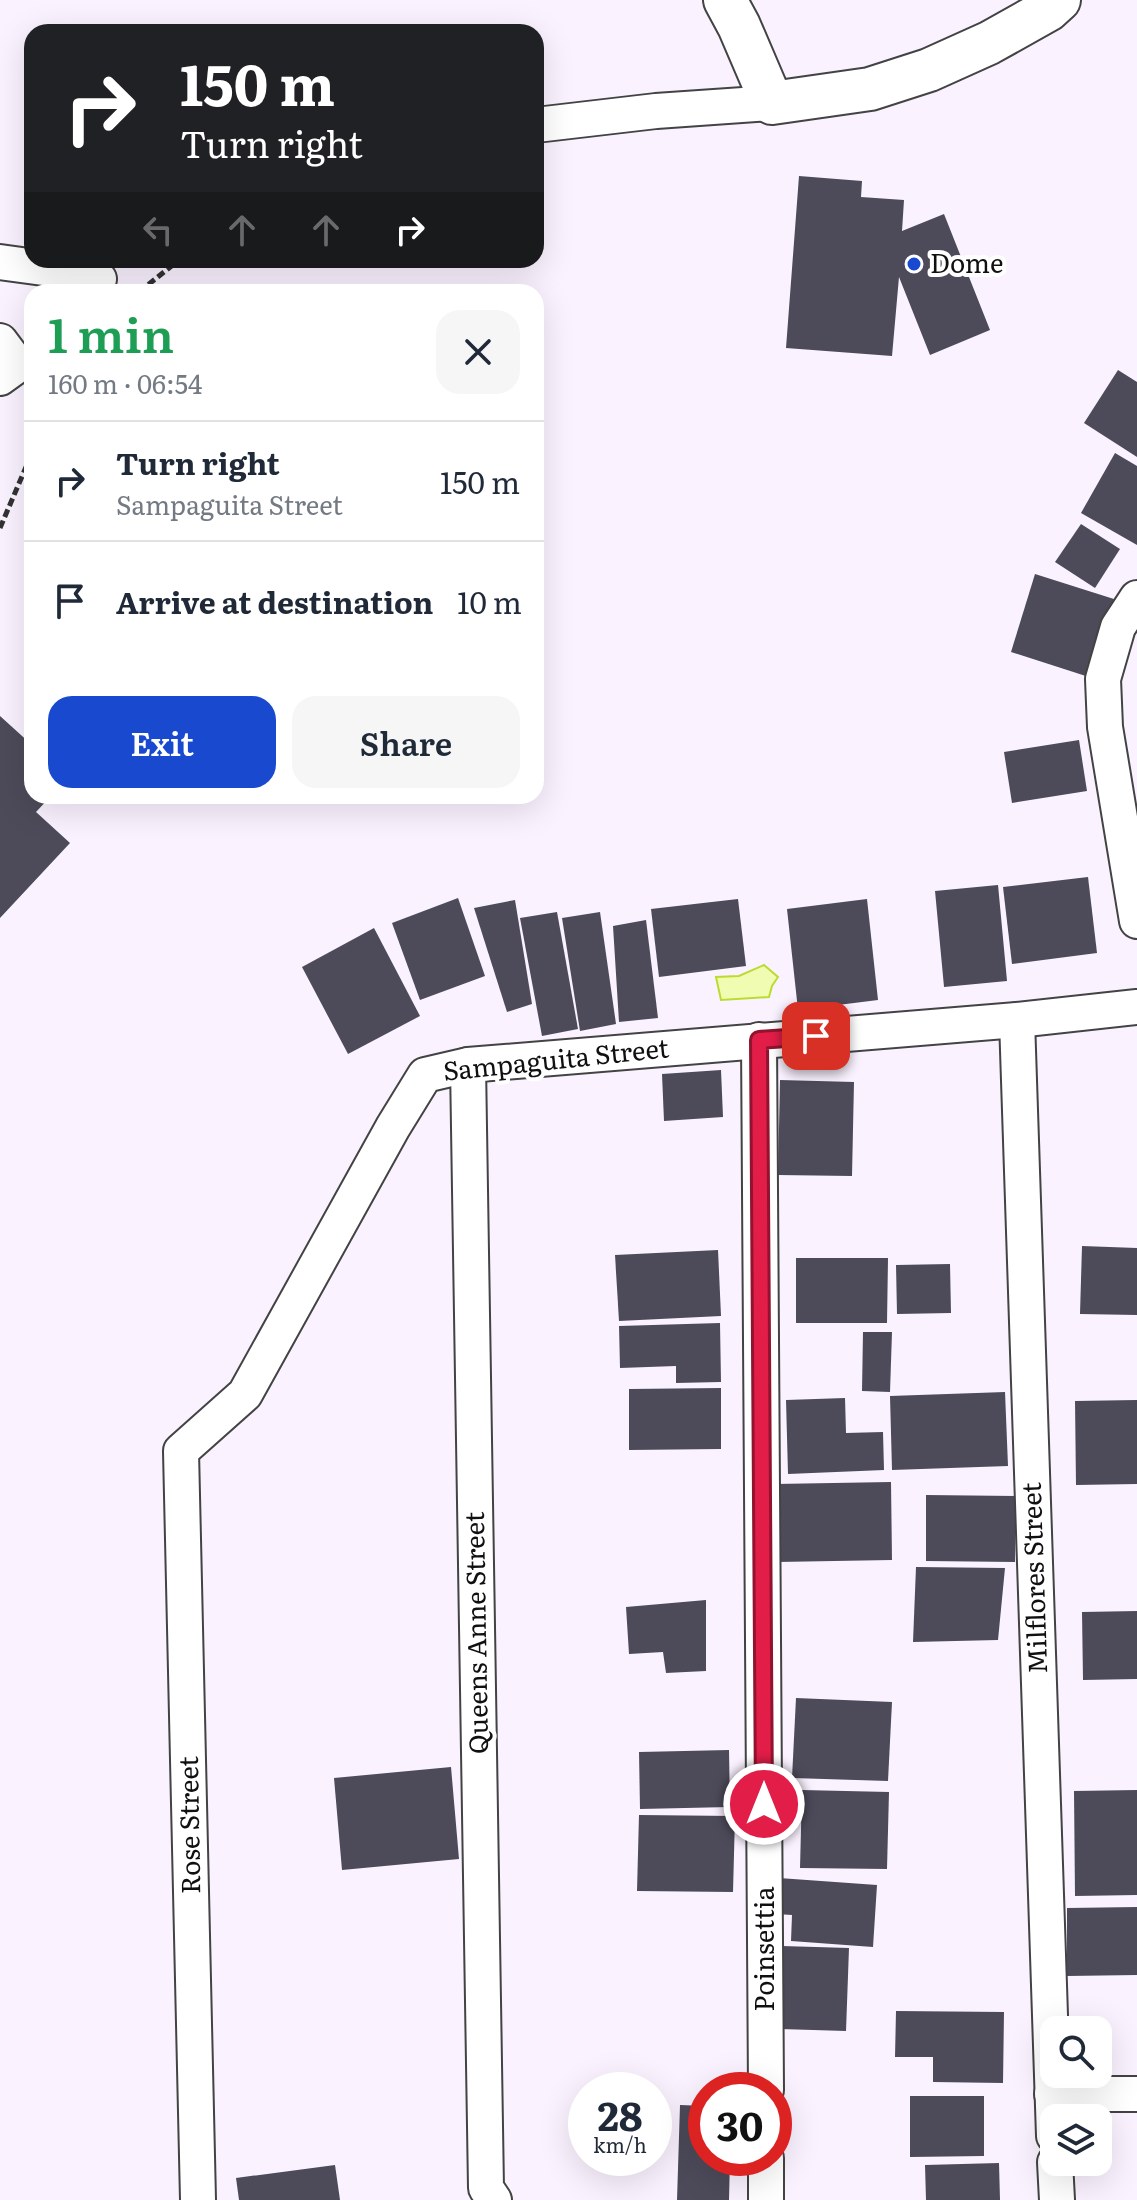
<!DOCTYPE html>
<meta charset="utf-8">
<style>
:root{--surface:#fff;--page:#f6f6f7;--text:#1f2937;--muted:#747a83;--line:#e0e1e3;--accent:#1849cf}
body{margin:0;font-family:Literata,serif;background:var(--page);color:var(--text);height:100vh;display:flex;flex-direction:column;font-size:30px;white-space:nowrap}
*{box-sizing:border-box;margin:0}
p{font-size:26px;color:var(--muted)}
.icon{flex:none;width:44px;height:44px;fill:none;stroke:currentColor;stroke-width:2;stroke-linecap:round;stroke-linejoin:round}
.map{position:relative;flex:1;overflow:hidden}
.details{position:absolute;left:24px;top:284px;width:520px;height:520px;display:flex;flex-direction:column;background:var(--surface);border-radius:24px;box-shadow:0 8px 32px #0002}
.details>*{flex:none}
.banner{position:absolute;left:24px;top:24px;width:520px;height:244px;border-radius:24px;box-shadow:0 8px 32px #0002;background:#202124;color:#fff;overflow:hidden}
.controls{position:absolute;left:1040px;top:2016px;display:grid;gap:16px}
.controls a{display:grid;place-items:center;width:72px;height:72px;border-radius:16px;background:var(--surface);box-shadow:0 8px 32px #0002;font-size:40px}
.speed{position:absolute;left:568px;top:2072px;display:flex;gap:16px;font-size:40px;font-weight:700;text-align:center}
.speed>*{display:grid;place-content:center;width:104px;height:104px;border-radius:50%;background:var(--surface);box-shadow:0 8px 32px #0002;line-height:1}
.speed small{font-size:20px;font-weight:400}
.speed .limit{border:12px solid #d22;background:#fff;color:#111}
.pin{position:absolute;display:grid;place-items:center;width:68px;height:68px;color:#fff;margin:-34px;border-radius:16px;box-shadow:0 4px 12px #0006}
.me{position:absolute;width:88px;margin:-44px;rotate:0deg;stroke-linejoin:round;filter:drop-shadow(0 0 6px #0008)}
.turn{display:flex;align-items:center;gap:28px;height:168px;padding:0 24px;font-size:36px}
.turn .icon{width:104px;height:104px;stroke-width:2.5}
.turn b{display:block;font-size:56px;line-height:68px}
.lanes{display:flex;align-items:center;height:76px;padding:0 24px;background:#0003;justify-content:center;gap:40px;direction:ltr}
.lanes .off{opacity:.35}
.round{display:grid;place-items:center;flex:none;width:84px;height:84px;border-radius:24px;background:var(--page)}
.overview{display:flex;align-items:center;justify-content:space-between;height:136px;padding:0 24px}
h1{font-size:48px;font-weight:600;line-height:60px;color:#1e9e55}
.action{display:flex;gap:16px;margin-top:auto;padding:16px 24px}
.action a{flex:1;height:92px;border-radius:24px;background:var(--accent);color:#fff;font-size:32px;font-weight:600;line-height:92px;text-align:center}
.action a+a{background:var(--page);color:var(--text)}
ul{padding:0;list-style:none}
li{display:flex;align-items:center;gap:24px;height:120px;padding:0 24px;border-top:2px solid var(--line)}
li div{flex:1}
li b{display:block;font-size:30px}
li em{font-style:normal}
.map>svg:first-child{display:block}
</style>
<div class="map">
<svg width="1137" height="2200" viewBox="0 0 1137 2200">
<rect width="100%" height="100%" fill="#faf2ff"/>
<!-- water -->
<polygon fill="#f0fcb1" stroke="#bcdb31" stroke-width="2" points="764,965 778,977 772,986 769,997 721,1000 716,977 739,976"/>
<!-- building -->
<g fill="#4d4b5a">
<polygon points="799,176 862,181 861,197 904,200 902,231 944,214 990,330 930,355 899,277 892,356 786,348"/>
<polygon points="1118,370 1137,382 1137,457 1084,423"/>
<polygon points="1115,453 1137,466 1137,545 1081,513"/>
<polygon points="1081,524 1120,549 1095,588 1055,562"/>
<polygon points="1035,574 1117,600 1092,678 1011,652"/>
<polygon points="0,716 32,745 32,796 51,796 36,812 70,843 0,918"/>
<polygon points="1079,740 1087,791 1012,803 1004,752"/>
<polygon points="1088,877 1097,953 1012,964 1003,887"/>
<polygon points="998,885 1007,981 944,987 935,891"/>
<polygon points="458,898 485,976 420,1000 392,923"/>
<polygon points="738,899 746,966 659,977 651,909"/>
<polygon points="867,899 878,1000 798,1010 787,909"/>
<polygon points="515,900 532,1004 507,1012 474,908"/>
<polygon points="557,912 578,1029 542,1036 520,918"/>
<polygon points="600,912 616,1024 580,1031 562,918"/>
<polygon points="646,920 658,1018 619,1022 613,926"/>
<polygon points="374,928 420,1016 348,1054 302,967"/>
<polygon points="721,1070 723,1117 664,1121 662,1074"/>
<polygon points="780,1080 854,1082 852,1176 778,1175"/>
<polygon points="1082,1246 1137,1248 1137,1315 1080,1314"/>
<polygon points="718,1250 721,1316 619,1321 615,1255"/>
<polygon points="796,1258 888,1258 887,1323 796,1323"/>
<polygon points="950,1264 951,1313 897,1314 896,1265"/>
<polygon points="720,1323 721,1382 676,1383 676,1366 620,1368 619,1326"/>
<polygon points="863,1332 892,1332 890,1392 862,1391"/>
<polygon points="721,1388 721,1449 629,1450 629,1389"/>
<polygon points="1005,1392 1008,1466 892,1470 890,1396"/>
<polygon points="845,1398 846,1433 883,1432 884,1470 788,1474 786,1400"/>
<polygon points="1137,1400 1137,1484 1076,1485 1075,1401"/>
<polygon points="891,1482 892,1560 777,1562 775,1484"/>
<polygon points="926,1495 1016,1496 1015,1562 926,1561"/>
<polygon points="916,1567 1005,1568 998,1640 913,1642"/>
<polygon points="706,1600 706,1671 666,1673 663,1652 629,1654 626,1607"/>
<polygon points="1137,1611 1137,1679 1083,1680 1082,1612"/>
<polygon points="796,1698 892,1702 888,1781 792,1778"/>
<polygon points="729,1750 730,1807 640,1809 639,1752"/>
<polygon points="451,1767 459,1859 342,1870 334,1778"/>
<polygon points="802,1790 889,1792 887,1869 800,1868"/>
<polygon points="1137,1790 1137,1895 1075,1896 1074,1791"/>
<polygon points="639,1815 735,1816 733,1892 637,1891"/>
<polygon points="779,1878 877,1885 873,1947 791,1941 792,1915 776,1914"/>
<polygon points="1137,1907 1137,1975 1067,1976 1067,1908"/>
<polygon points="782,1946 849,1948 846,2031 780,2029"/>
<polygon points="896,2011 1004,2012 1003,2083 933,2082 933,2057 895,2057"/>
<polygon points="910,2096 984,2096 984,2156 910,2157"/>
<polygon points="680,2105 706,2106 706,2158 730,2158 729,2200 677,2200"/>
<polygon points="999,2163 1000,2200 926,2200 925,2165"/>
<polygon points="335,2165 340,2200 239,2200 236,2178"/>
</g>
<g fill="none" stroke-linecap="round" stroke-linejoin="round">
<!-- minor casing -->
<g stroke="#434343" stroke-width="38">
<g id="minor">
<polyline points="536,125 656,111 772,103"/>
<polyline points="0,262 58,270 99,279"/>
<polyline points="0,341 18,365 0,378"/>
<polyline points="1137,598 1118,627 1103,679 1105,727 1137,921"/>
<polyline points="1017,1020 1054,2136"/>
<polyline points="759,1040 766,2090"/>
<polyline points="468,1065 486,2188 494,2200"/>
<polyline points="1052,2094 1137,2094"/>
<polyline points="766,2158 766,2200"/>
<polyline points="1055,2162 1057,2200"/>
<polyline points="198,2200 181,1451 245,1394 393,1127 425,1075 468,1065 1017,1020 1137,1007"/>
</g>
</g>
<!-- tertiary casing -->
<g stroke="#434343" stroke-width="46">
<polyline id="tertiary" points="725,0 739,26 772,103 870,89 929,70 989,43 1048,10 1059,0"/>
</g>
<!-- path -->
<g stroke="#323232" stroke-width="5" stroke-dasharray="8 4" stroke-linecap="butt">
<polyline points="139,292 179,260"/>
<polyline points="0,528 32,453"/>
</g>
<!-- minor -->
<use href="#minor" stroke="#fff" stroke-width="34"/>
<!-- tertiary -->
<use href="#tertiary" stroke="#fff" stroke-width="42"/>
</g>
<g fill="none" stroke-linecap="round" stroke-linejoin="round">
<!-- route casing -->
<g stroke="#92132f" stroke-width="20">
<polyline id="route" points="764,1804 759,1040 816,1036"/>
</g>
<!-- route -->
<use href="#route" stroke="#e11d48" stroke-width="14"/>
</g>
<!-- markers -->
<circle fill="#1849cf" stroke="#fff" stroke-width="3" cx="914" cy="264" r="8"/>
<g text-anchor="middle" stroke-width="8" stroke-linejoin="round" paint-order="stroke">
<!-- poi labels -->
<g font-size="26" fill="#101010" stroke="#fff" text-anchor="start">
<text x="930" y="273">Dome</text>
</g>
<!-- street labels -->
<g font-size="26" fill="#101010" stroke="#fff">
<text transform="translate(556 1060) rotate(-6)" y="9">Sampaguita Street</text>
<text transform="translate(1035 1578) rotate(-92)" y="9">Milflores Street</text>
<text transform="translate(477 1633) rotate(-91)" y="9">Queens Anne Street</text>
<text transform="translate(190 1825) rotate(-91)" y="9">Rose Street</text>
<text transform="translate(765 1949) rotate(-90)" y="9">Poinsettia</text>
</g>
</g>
</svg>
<div class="controls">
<a><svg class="icon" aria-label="search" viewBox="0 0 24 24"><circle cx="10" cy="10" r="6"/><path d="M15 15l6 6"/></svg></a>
<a><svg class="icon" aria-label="layers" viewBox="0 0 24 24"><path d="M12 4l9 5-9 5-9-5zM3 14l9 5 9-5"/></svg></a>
</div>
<div class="speed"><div>28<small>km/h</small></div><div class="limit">30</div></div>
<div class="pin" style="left:816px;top:1036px;background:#d93025"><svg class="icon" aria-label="arrive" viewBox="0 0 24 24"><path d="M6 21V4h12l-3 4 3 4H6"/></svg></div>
<svg class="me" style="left:764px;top:1804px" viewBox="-20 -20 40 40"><circle r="17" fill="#e11d48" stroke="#fff" stroke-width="3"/><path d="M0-11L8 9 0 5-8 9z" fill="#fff"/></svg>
<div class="banner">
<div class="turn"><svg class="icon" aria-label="right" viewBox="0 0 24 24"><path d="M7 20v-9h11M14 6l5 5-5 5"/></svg><div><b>150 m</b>Turn right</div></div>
<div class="lanes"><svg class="icon off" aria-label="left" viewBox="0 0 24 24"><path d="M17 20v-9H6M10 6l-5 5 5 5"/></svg><svg class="icon off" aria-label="ahead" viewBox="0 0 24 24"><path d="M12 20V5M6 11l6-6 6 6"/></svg><svg class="icon off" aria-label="ahead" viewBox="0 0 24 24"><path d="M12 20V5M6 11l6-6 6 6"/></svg><svg class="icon" aria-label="right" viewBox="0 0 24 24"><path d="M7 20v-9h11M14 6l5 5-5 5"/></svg></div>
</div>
<section class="details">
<div class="overview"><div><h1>1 min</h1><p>160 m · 06:54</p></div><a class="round"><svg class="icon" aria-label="close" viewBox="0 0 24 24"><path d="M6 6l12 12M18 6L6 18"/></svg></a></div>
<ul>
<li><svg class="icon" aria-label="right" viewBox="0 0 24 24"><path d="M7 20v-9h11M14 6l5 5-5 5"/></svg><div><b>Turn right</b><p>Sampaguita Street</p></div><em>150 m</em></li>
<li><svg class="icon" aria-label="arrive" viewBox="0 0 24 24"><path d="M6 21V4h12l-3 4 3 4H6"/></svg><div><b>Arrive at destination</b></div><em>10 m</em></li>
</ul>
<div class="action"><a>Exit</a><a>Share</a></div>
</section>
</div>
